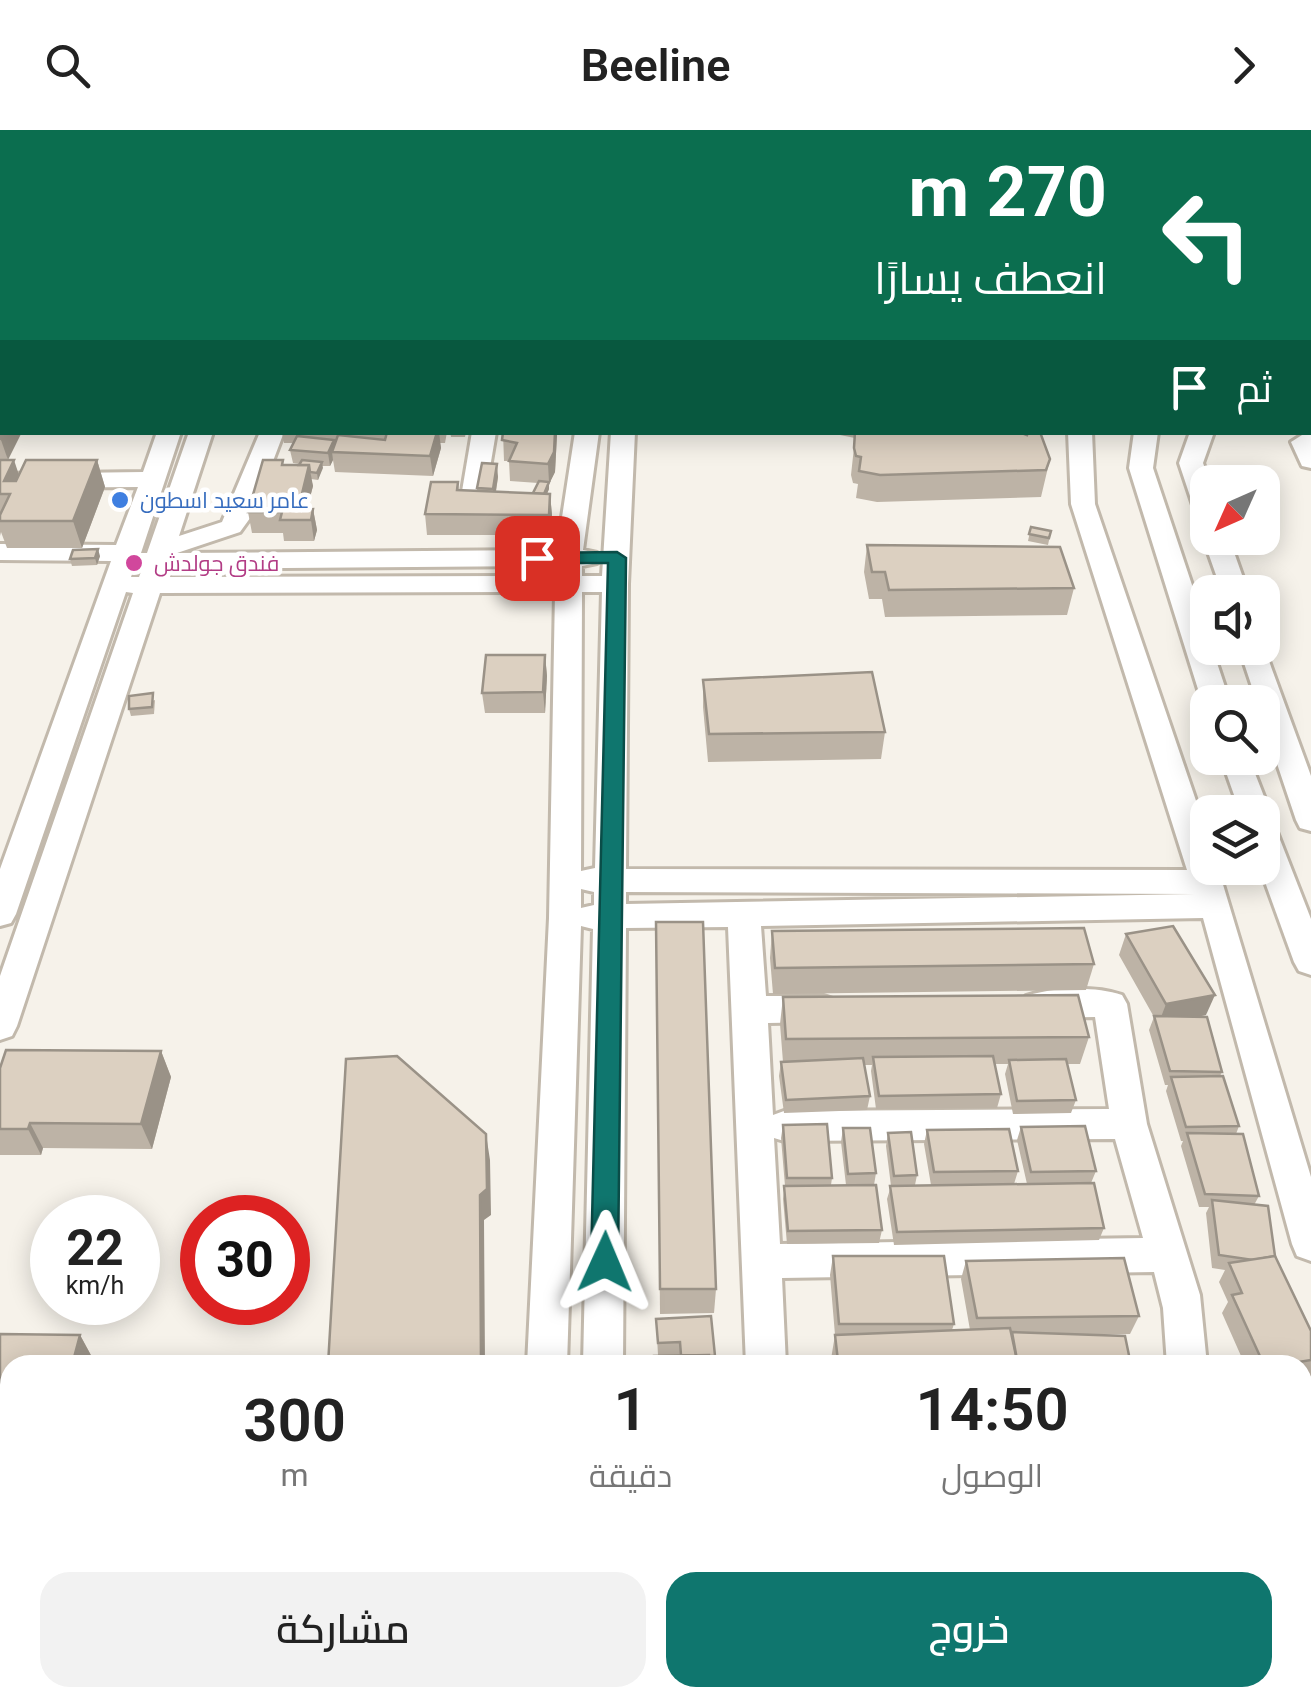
<!DOCTYPE html>
<html lang="ar">
<meta charset="utf-8">
<style>
:root{--surface:#fff;--page:#f2f2f2;--text:#222;--muted:#767676;--accent:#0f766e}
body{margin:0;font-family:Roboto,Cairo,sans-serif;background:var(--page);color:var(--text);direction:rtl;height:100vh;display:flex;flex-direction:column;font-size:38px;white-space:nowrap}
*{box-sizing:border-box;margin:0}
p{font-size:32px;color:var(--muted)}
.icon{flex:none;width:55px;height:55px;fill:none;stroke:currentColor;stroke-width:2;stroke-linecap:round;stroke-linejoin:round}
.map{position:relative;flex:1;overflow:hidden;direction:ltr}
.panel{position:absolute;left:0px;top:1225px;width:1312px;height:352px;display:flex;flex-direction:column;background:var(--surface);border-radius:30px 30px 0 0;box-shadow:0 5px 25px #0003;direction:rtl}
.panel>*{flex:none}
.top-card{position:absolute;left:0px;top:0px;width:1312px;height:305px;box-shadow:0 5px 25px #0003;direction:rtl;background:#0b6e4f;color:#fff;overflow:hidden}
.needle{width:65px;rotate:225deg}
.buttons{position:absolute;left:1190px;top:335px;display:grid;gap:20px}
.buttons a{display:grid;place-items:center;width:90px;height:90px;border-radius:20px;background:var(--surface);box-shadow:0 5px 25px #0003;font-size:50px}
.speed{position:absolute;left:30px;top:1065px;display:flex;gap:20px;font-size:50px;font-weight:700;text-align:center}
.speed>*{display:grid;place-content:center;width:130px;height:130px;border-radius:50%;background:var(--surface);box-shadow:0 5px 25px #0003;line-height:1}
.speed small{font-size:25px;font-weight:400}
.speed .limit{border:15px solid #d22;background:#fff;color:#111}
.pin{position:absolute;display:grid;place-items:center;width:85px;height:85px;color:#fff;margin:-42px;border-radius:20px;box-shadow:0 5px 15px #0006}
.me{position:absolute;width:110px;margin:-55px;rotate:1deg;stroke-linejoin:round;filter:drop-shadow(0 0 8px #0008)}
.turn{display:flex;align-items:center;gap:35px;height:210px;padding:0 40px;font-size:45px}
.turn .icon{width:130px;height:130px;stroke-width:2.5}
.turn b{display:block;font-size:70px;line-height:85px}
.then{display:flex;align-items:center;height:95px;padding:0 40px;background:#0003;gap:20px;font-size:38px}
.eta{display:flex;justify-content:space-evenly;align-items:center;height:170px;text-align:center}
.eta b{font-size:60px;font-weight:600;line-height:70px}
.cta{display:flex;gap:20px;margin-top:auto;padding:20px 40px}
.cta a{flex:1;height:115px;border-radius:30px;background:var(--accent);color:#fff;font-size:40px;font-weight:600;line-height:115px;text-align:center}
.cta a+a{background:var(--page);color:var(--text)}
header{display:flex;justify-content:space-between;align-items:center;height:130px;padding:0 40px;background:var(--surface);font-size:45px;font-weight:600}
.map>svg:first-child{display:block}
</style>
<header><svg class="icon" aria-label="forward" viewBox="0 0 24 24"><path d="M9 5l7 7-7 7"/></svg>Beeline<svg class="icon" aria-label="search" viewBox="0 0 24 24"><circle cx="10" cy="10" r="6"/><path d="M15 15l6 6"/></svg></header>
<div class="map">
<svg width="1311" height="1576" viewBox="0 0 1311 1576">
<rect width="100%" height="100%" fill="#f6f2ea"/>
<g fill="none" stroke-linecap="round" stroke-linejoin="round">
<!-- minor casing -->
<g stroke="#c2b9ac" stroke-width="6">
<g id="minor">
<polygon points="1101,0 1125,0 1126,2 1103,2"/>
<polygon points="1310,85 1311,85 1310,98"/>
<rect x="1310" y="122" width="1" height="12"/>
<polygon points="1311,154 1311,167 1310,167 1310,154"/>
<polygon points="1310,300 1311,300 1311,338 1302,336 1291,312"/>
<path d="M 157,302 L 181,302 L 141,423 L 147,423 L 189,302 L 213,302 L 179,406 L 222,392 L 260,302 L 284,302 L 253,384 L 240,402 L 177,423 L 557,420 L 575,302 L 599,302 L 583,420 L 597,423 L 601,428 L 597,433 L 582,436 L 582,446 L 602,446 L 611,302 L 635,302 L 628,454 L 626,739 L 1187,740 L 1071,374 L 1068,302 L 1092,302 L 1095,374 L 1208,706 L 1208,738 L 1218,738 L 1311,1047 L 1311,1131 L 1297,1126 L 1292,1114 L 1203,788 L 761,796 L 766,866 L 824,866 L 836,870 L 841,879 L 836,888 L 824,892 L 768,893 L 773,985 L 784,981 L 1109,979 L 1095,887 L 1038,888 L 1026,884 L 1021,875 L 1026,866 C 1052,857 1096,856 1122,865 L 1127,874 L 1147,994 L 1200,1165 L 1207,1235 L 1167,1235 L 1163,1178 L 1154,1142 L 782,1148 L 786,1235 L 746,1235 L 728,797 L 626,798 L 623,1235 L 583,1235 L 593,799 L 581,796 L 567,1235 L 527,1235 L 549,788 L 555,462 L 160,463 L 17,896 L 12,906 L 0,910 L 0,846 L 133,463 L 126,462 L 16,784 L 11,793 L 0,796 L 0,739 L 111,431 L 0,430 L 0,414 L 116,415 L 138,357 L 0,358 L 0,344 L 143,342 ZM 556,436 L 556,446 L 165,447 L 168,439 ZM 134,438 L 142,439 L 139,447 L 131,447 ZM 582,462 L 602,462 L 595,738 L 581,741 ZM 581,759 L 594,762 L 594,775 L 581,778 ZM 626,762 L 1195,764 L 626,774 ZM 774,1008 L 784,1011 L 1115,1009 L 1143,1108 L 780,1114 Z"/>
<polygon points="472,302 496,302 484,373 472,380 460,373"/>
<polygon points="1134,302 1158,302 1153,338 1208,503 1208,518 1212,518 1230,572 1208,572 1208,579 1202,572 1129,338"/>
<polygon points="1190,302 1214,302 1203,333 1210,352 1208,388 1195,381 1179,333"/>
<polygon points="1207,403 1208,408 1229,408 1248,462 1222,462 1203,408"/>
<polygon points="1262,512 1311,646 1311,701 1300,698 1296,690 1262,589 1262,572 1257,572 1239,518 1262,518"/>
<polygon points="1221,628 1249,628 1270,682 1266,690 1262,691 1262,682 1240,682"/>
<polygon points="1262,691 1273,694 1277,702 1311,789 1311,845 1299,841 1294,832 1260,738"/>
<rect x="1302" y="1303" width="9" height="40"/>
<rect x="0" y="1336" width="10" height="42"/>
<rect x="0" y="1393" width="10" height="44"/>
<rect x="512" y="1568" width="46" height="8"/>
<rect x="573" y="1568" width="46" height="8"/>
<polygon points="759,1568 918,1568 919,1571 917,1576 760,1576"/>
</g>
</g>
<!-- major casing -->
<g stroke="#edbc61" stroke-width="45">
<g id="major">
<polyline points="17,2 25,0"/>
<polyline points="0,59 2,57"/>
</g>
</g>
<!-- minor -->
<use href="#minor" fill="#fff" fill-rule="evenodd"/>
<!-- major -->
<use href="#major" stroke="#ffdd9a" stroke-width="40"/>
</g>
<!-- wall -->
<g fill="#bdb3a6">
<polygon points="329,0 471,0 465,2 334,2"/>
<polygon points="828,0 855,0 850,2 836,2"/>
<polygon points="862,0 906,0 900,2 862,2"/>
<polygon points="1003,0 1087,0 1086,2 1002,2"/>
<polygon points="1131,0 1160,0 1155,2 1139,2"/>
<polygon points="1162,0 1225,0 1232,2 1162,2"/>
<polygon points="0,275 8,330 19,345 97,330 105,357 82,418 7,418 1,402 0,406"/>
<polygon points="282,302 447,302 445,313 440,313 441,318 433,346 335,342 333,330 330,336 322,336 318,350 311,349 313,356 307,379 313,379 317,400 314,411 284,411 283,403 252,403 248,382 284,335 299,335 300,334 293,333 290,320 294,313 284,313"/>
<polygon points="450,302 466,302 465,307 451,307"/>
<polygon points="503,302 558,302 557,305 555,342 549,354 549,359 547,364 550,364 552,385 550,405 427,405 425,384 458,352 459,360 477,361 477,358 498,347 496,362 533,363 538,353 510,351 509,331 504,331"/>
<polygon points="839,302 1021,302 1050,329 1041,367 877,372 856,368 858,354 853,353 851,345 855,308 840,305"/>
<polygon points="1031,397 1051,401 1048,415 1028,411"/>
<polygon points="867,415 1074,458 1067,485 885,487 882,469 869,469 864,442"/>
<polygon points="100,426 97,435 72,436 70,429"/>
<polygon points="545,525 547,546 545,583 485,583 482,563"/>
<polygon points="703,550 885,602 881,629 708,632 703,577"/>
<polygon points="155,570 154,584 131,586 129,579"/>
<polygon points="656,792 716,1159 714,1183 660,1184"/>
<polygon points="772,801 1094,834 1086,860 773,864 770,828"/>
<polygon points="1126,804 1206,885 1200,886 1222,942 1220,946 1239,996 1236,1004 1259,1066 1254,1075 1275,1126 1311,1201 1311,1246 1302,1247 1302,1235 1245,1235 1222,1183 1228,1172 1219,1152 1225,1140 1212,1138 1206,1083 1209,1077 1199,1077 1181,1016 1183,1011 1181,1011 1166,961 1168,955 1165,955 1149,900 1154,887 1119,825"/>
<polygon points="783,867 1089,907 1080,934 1067,934 1076,970 1071,983 1013,984 1005,944 1008,934 995,934 1001,964 997,978 876,979 871,941 872,935 864,935 870,966 867,980 784,983 779,946 781,932 783,932 780,894"/>
<polygon points="161,921 171,947 152,1019 43,1018 41,1025 0,1025 0,938"/>
<polygon points="783,995 832,1048 831,1055 846,1055 841,1012 843,998 876,1043 874,1055 882,1100 879,1113 787,1114 783,1069 785,1056 781,1008"/>
<polygon points="1021,997 1096,1041 1091,1053 1104,1098 1099,1110 894,1115 887,1069 891,1056 886,1016 888,1003 917,1045 915,1055 931,1055 924,1014 927,1000 1018,1041 1014,1054 1027,1054 1017,1010"/>
<polygon points="833,1126 954,1194 952,1200 970,1200 961,1149 966,1131 1139,1186 1130,1204 1082,1205 1131,1235 832,1235 831,1229 835,1205 830,1145"/>
<polygon points="656,1189 715,1226 714,1235 654,1235 680,1225 658,1225"/>
<polygon points="0,1204 80,1205 93,1229 92,1235 10,1235 10,1314 0,1314"/>
<polygon points="1302,1347 1311,1347 1311,1539 1302,1508"/>
</g>
<!-- shaded-wall -->
<g fill="#9a9287">
<polygon points="440,0 471,0 465,2 440,2"/>
<polygon points="884,0 899,0 899,2 880,2"/>
<polygon points="1065,0 1087,0 1086,2 1064,2"/>
<polygon points="5,302 22,302 8,330 1,310"/>
<polygon points="437,302 439,302 441,318 433,346 430,326"/>
<polygon points="555,302 558,302 557,305 555,342 549,354 549,359 542,375 542,368 549,352 548,334"/>
<polygon points="334,310 336,322 332,322 333,330 330,336 328,323"/>
<polygon points="14,330 23,357 4,351"/>
<polygon points="97,330 105,357 82,418 73,391"/>
<polygon points="322,332 323,338 318,350 317,343"/>
<polygon points="497,334 498,347 494,372 493,359"/>
<polygon points="309,335 313,356 304,390 298,380"/>
<polygon points="550,364 552,385 550,405 549,385"/>
<polygon points="313,379 317,400 314,411 311,390"/>
<polygon points="98,419 100,426 97,435 95,428"/>
<polygon points="545,525 547,546 545,583 543,562"/>
<polygon points="1215,865 1206,885 1158,895 1166,874"/>
<polygon points="161,921 171,947 152,1019 141,994"/>
<polygon points="30,993 43,1018 41,1025 28,999"/>
<polygon points="486,1004 490,1030 491,1085 484,1090 485,1235 481,1235 480,1065"/>
<polygon points="80,1205 93,1229 92,1235 72,1235"/>
</g>
<!-- building -->
<g fill="#dcd0c1" stroke="#9a9287" stroke-width="2.5">
<polygon points="73,0 105,0 113,2 67,2"/>
<polygon points="187,0 223,1 274,0 269,2 181,2"/>
<polygon points="366,0 423,0 417,2 372,2"/>
<polygon points="585,0 732,0 737,2 591,2"/>
<polygon points="1193,0 1225,0 1232,2 1200,2"/>
<polygon points="1244,0 1270,0 1278,2 1240,2"/>
<polygon points="0,275 2,275 2,302 5,302 1,310"/>
<polygon points="387,302 437,302 430,326 332,322 338,305 385,310"/>
<polygon points="503,302 555,302 554,322 548,334 509,331 517,313 502,310"/>
<polygon points="855,302 1019,302 1027,305 1028,302 1040,302 1050,329 1046,340 880,345 859,341 861,327 856,326 854,318"/>
<polygon points="297,306 334,310 328,323 290,320"/>
<polygon points="0,330 14,330 4,351 16,351 26,330 97,330 73,391 0,391 0,385 10,364 0,364"/>
<polygon points="263,330 283,330 282,335 309,335 298,380 313,379 311,390 280,390 282,382 248,382"/>
<polygon points="302,330 322,332 317,343 310,342 309,335 299,335"/>
<polygon points="482,333 497,334 493,359 477,358"/>
<polygon points="539,351 549,352 544,364 533,363"/>
<polygon points="431,352 458,352 457,360 550,364 549,385 425,384"/>
<polygon points="1031,397 1051,401 1049,408 1029,404"/>
<polygon points="867,415 1060,417 1074,458 889,460 885,442 872,442"/>
<polygon points="98,419 95,428 70,429 73,420"/>
<polygon points="486,525 545,525 543,562 482,563"/>
<polygon points="872,542 885,602 709,604 703,550"/>
<polygon points="153,563 152,577 129,579 129,566"/>
<polygon points="656,792 703,792 716,1159 660,1159"/>
<polygon points="1173,796 1215,865 1166,874 1126,804"/>
<polygon points="1084,798 1094,834 775,838 772,801"/>
<polygon points="1078,865 1089,907 786,909 783,867"/>
<polygon points="1154,886 1207,887 1222,942 1170,941"/>
<polygon points="6,920 161,921 141,994 30,993 28,999 0,999 0,938"/>
<polygon points="397,926 486,1004 487,1059 480,1065 481,1235 328,1235 346,929"/>
<polygon points="993,926 1001,964 879,966 873,927"/>
<polygon points="863,928 870,966 786,970 781,932"/>
<polygon points="1066,929 1076,970 1017,971 1009,930"/>
<polygon points="1223,946 1239,996 1186,997 1171,947"/>
<polygon points="827,994 832,1048 787,1048 783,995"/>
<polygon points="1085,996 1096,1041 1031,1042 1021,997"/>
<polygon points="843,998 870,998 876,1043 848,1044"/>
<polygon points="1009,999 1018,1041 934,1042 927,1000"/>
<polygon points="911,1002 917,1045 894,1046 888,1003"/>
<polygon points="1187,1003 1243,1004 1259,1066 1205,1064"/>
<polygon points="1094,1053 1104,1098 897,1102 890,1056"/>
<polygon points="876,1055 882,1100 788,1101 784,1056"/>
<polygon points="1212,1070 1268,1076 1275,1126 1253,1130 1219,1125"/>
<polygon points="833,1126 944,1126 954,1194 839,1194"/>
<polygon points="1275,1126 1311,1201 1311,1230 1280,1235 1264,1235 1232,1165 1242,1163 1229,1133"/>
<polygon points="1124,1128 1139,1186 977,1188 966,1131"/>
<polygon points="711,1186 715,1226 681,1225 680,1212 658,1213 656,1189"/>
<polygon points="1010,1198 1018,1235 856,1235 855,1230 838,1231 835,1205"/>
<polygon points="1012,1202 1125,1206 1131,1235 1018,1235"/>
<polygon points="0,1204 80,1205 72,1235 10,1235 10,1291 0,1291"/>
<polygon points="709,1225 710,1235 654,1235 654,1226"/>
<polygon points="1302,1347 1311,1347 1311,1458 1302,1428"/>
<rect x="673" y="1568" width="61" height="8"/>
<polygon points="947,1568 1293,1568 1295,1576 847,1576 846,1571"/>
</g>
<!-- route -->
<polygon fill="#0f766e" stroke="#0a4d48" stroke-width="2.5" points="617,422 626,428 618,1132 614,1141 605,1144 595,1141 591,1132 608,433 537,433 528,428 537,423"/>
<!-- markers -->
<circle fill="#3f7fe0" stroke="#fff" stroke-width="4" cx="120" cy="370" r="10"/>
<circle fill="#d1479c" stroke="#fff" stroke-width="4" cx="134" cy="433" r="10"/>
<g text-anchor="middle" stroke-width="9" stroke-linejoin="round" paint-order="stroke">
<!-- far-shop labels -->
<g font-size="22" fill="#366cbe" stroke="#fff" text-anchor="start">
<text x="140" y="378">عامر سعيد اسطون</text>
</g>
<!-- far-hotel labels -->
<g font-size="22" fill="#b23c85" stroke="#fff" text-anchor="start">
<text x="154" y="441">فندق جولدش</text>
</g>
</g>
</svg>
<div class="buttons">
<a><svg class="needle" viewBox="-14 -14 28 28"><path d="M0-13l5 13h-10z" fill="#e53935"/><path d="M0 13l5-13h-10z" fill="#767676"/></svg></a>
<a><svg class="icon" aria-label="sound" viewBox="0 0 24 24"><path d="M4 9h4l5-4v14l-5-4H4zM17 9q2 3 0 6"/></svg></a>
<a><svg class="icon" aria-label="search" viewBox="0 0 24 24"><circle cx="10" cy="10" r="6"/><path d="M15 15l6 6"/></svg></a>
<a><svg class="icon" aria-label="layers" viewBox="0 0 24 24"><path d="M12 4l9 5-9 5-9-5zM3 14l9 5 9-5"/></svg></a>
</div>
<div class="speed"><div>22<small>km/h</small></div><div class="limit">30</div></div>
<div class="pin" style="left:537px;top:428px;background:#d93025"><svg class="icon" aria-label="arrive" viewBox="0 0 24 24"><path d="M6 21V4h12l-3 4 3 4H6"/></svg></div>
<svg class="me" style="left:605px;top:1132px" viewBox="-20 -20 40 40"><path d="M0-17L14 15 0 8-14 15z" fill="#0f766e" stroke="#fff" stroke-width="4"/></svg>
<div class="top-card">
<div class="turn"><svg class="icon" aria-label="left" viewBox="0 0 24 24"><path d="M17 20v-9H6M10 6l-5 5 5 5"/></svg><div><b>270 m</b>انعطف يسارًا</div></div>
<div class="then">ثم<svg class="icon" aria-label="arrive" viewBox="0 0 24 24"><path d="M6 21V4h12l-3 4 3 4H6"/></svg></div>
</div>
<section class="panel">
<div class="eta">
<div><b>14:50</b><p>الوصول</p></div>
<div><b>1</b><p>دقيقة</p></div>
<div><b>300</b><p>m</p></div>
</div>
<div class="cta"><a>خروج</a><a>مشاركة</a></div>
</section>
</div>
